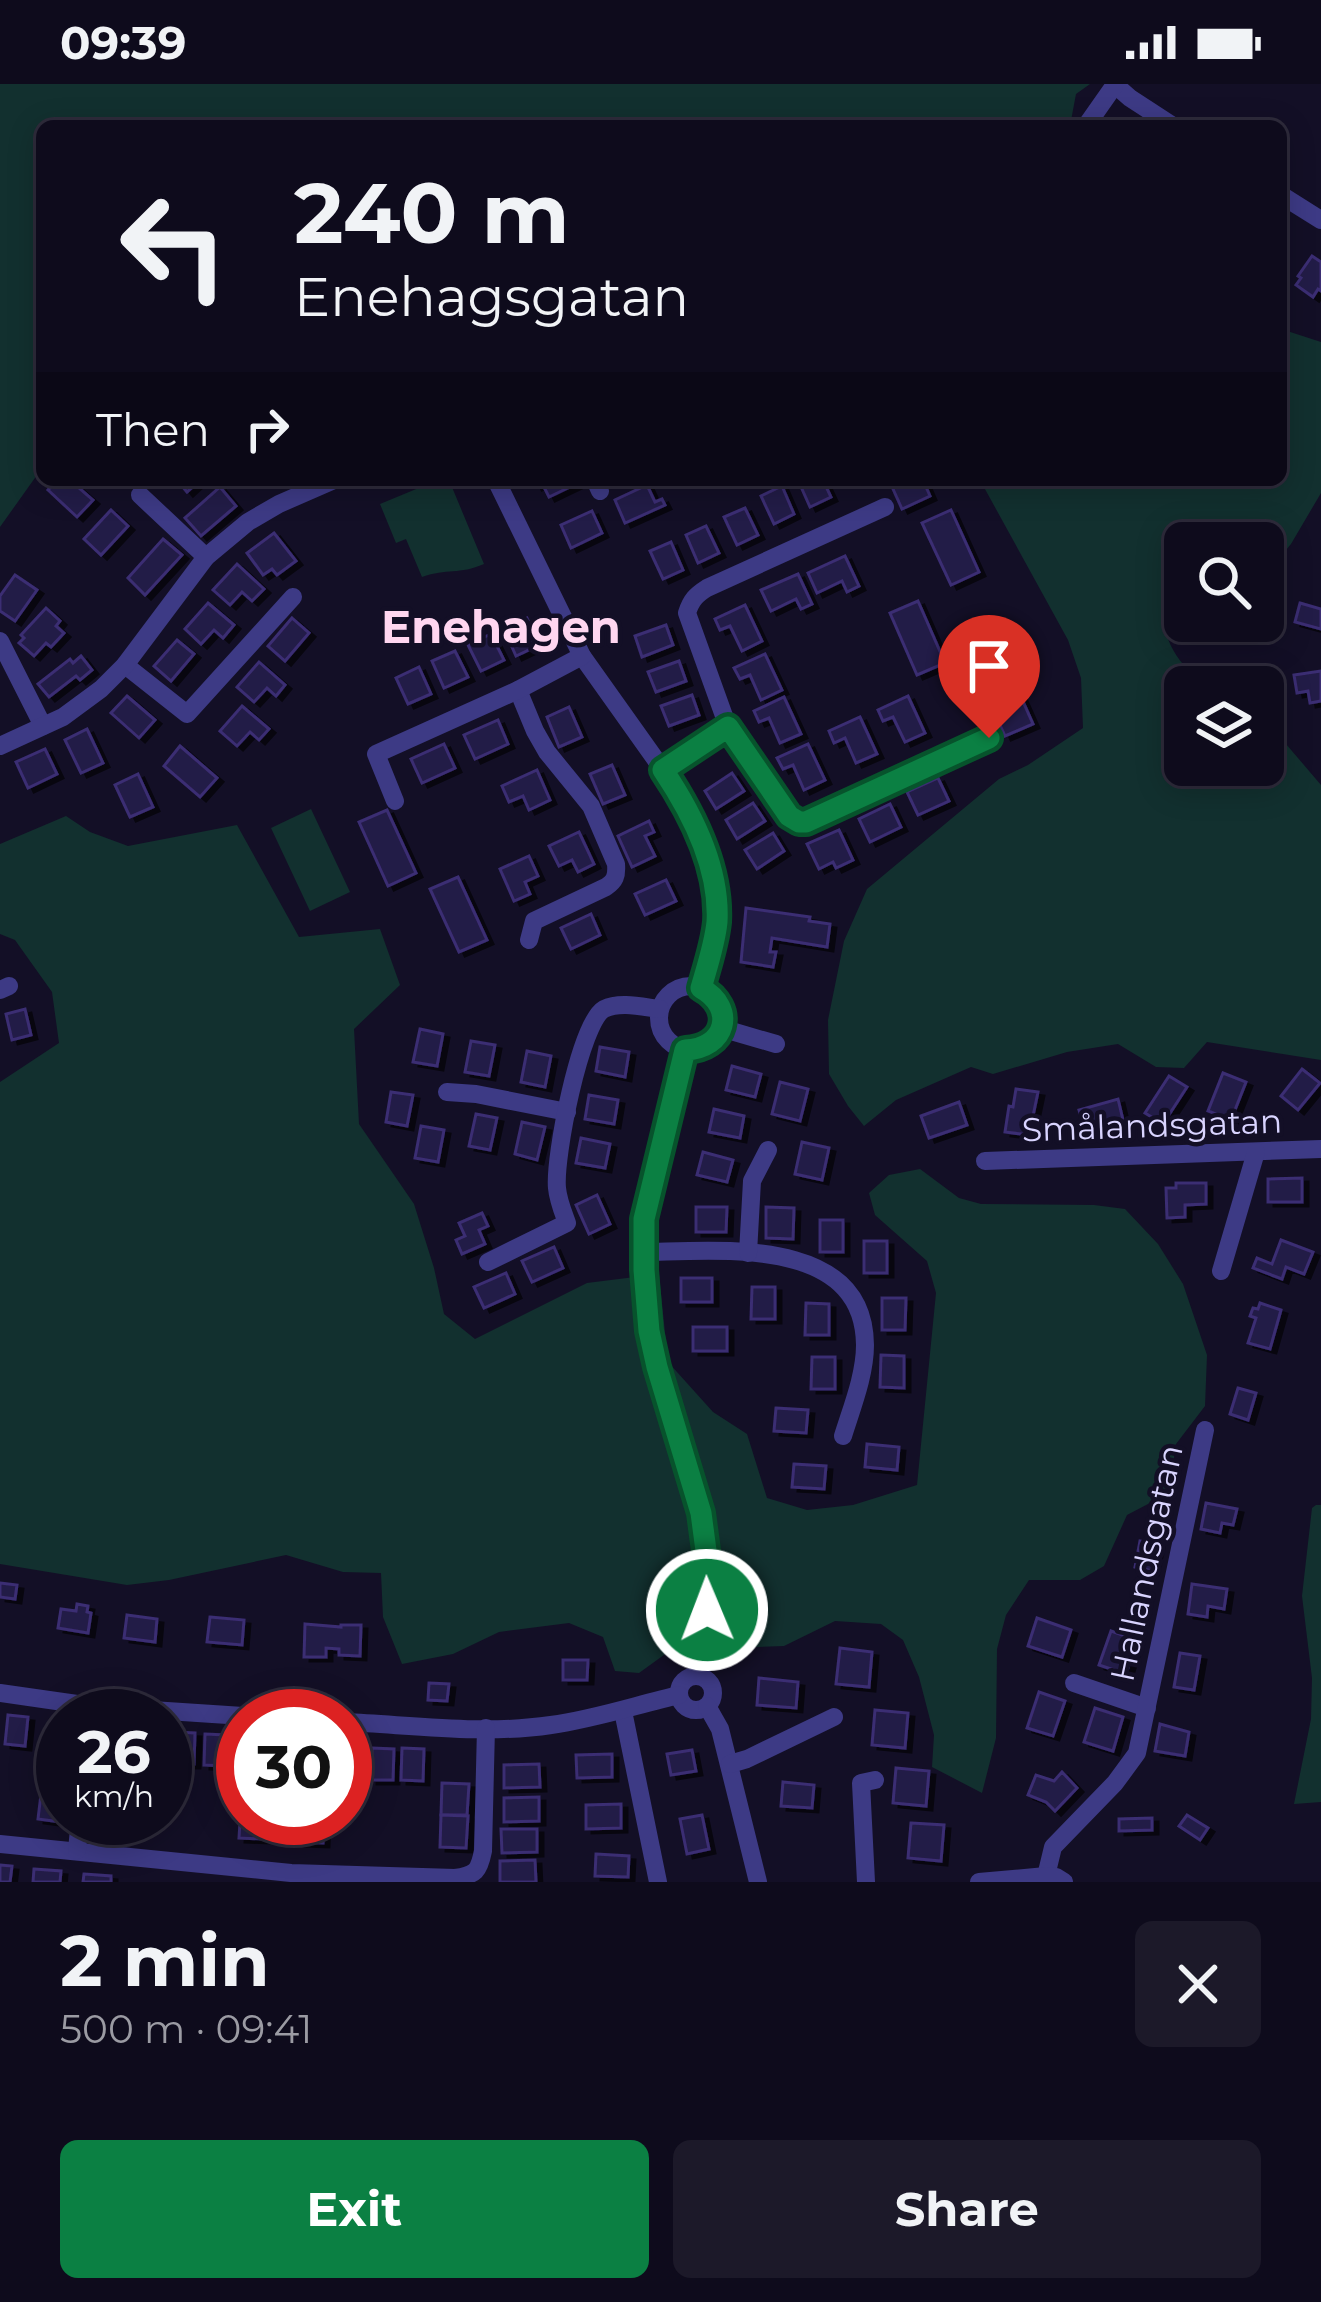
<!DOCTYPE html>
<meta charset="utf-8">
<style>
:root{--surface:#0e0b1c;--page:#1c1929;--text:#f1f3f6;--muted:#9b9ba3;--line:#2e2b3b;--accent:#0b8043}
body{margin:0;font-family:Montserrat,sans-serif;background:var(--page);color:var(--text);height:100vh;display:flex;flex-direction:column;font-size:45px;white-space:nowrap}
*{box-sizing:border-box;margin:0}
p{font-size:39px;color:var(--muted)}
.icon{flex:none;width:66px;height:66px;fill:none;stroke:currentColor;stroke-width:2;stroke-linecap:round;stroke-linejoin:round}
.map{position:relative;height:1798px;overflow:hidden}
.panel{display:flex;flex-direction:column;background:var(--surface);flex:1}
.panel>*{flex:none}
.hud{position:absolute;left:36px;top:36px;width:1251px;height:366px;border-radius:18px;box-shadow:0 6px 30px #0003,0 0 0 3px var(--line);background:#0e0b1c;color:var(--text);overflow:hidden}
.tools{position:absolute;left:1164px;top:438px;display:grid;gap:24px}
.tools a{display:grid;place-items:center;width:120px;height:120px;border-radius:18px;background:var(--surface);box-shadow:0 6px 30px #0003,0 0 0 3px var(--line);font-size:60px}
.speed{position:absolute;left:36px;top:1605px;display:flex;gap:24px;font-size:60px;font-weight:700;text-align:center}
.speed>*{display:grid;place-content:center;width:156px;height:156px;border-radius:50%;background:var(--surface);box-shadow:0 6px 30px #0003,0 0 0 3px var(--line);line-height:1}
.speed small{font-size:30px;font-weight:400}
.speed .limit{border:18px solid #d22;background:#fff;color:#111}
.pin{position:absolute;display:grid;place-items:center;width:102px;height:102px;color:#fff;margin:-123px -51px;border-radius:50% 50% 50% 0;rotate:-45deg;box-shadow:0 0 12px #0007}
.pin .icon{rotate:45deg}
.me{position:absolute;width:132px;margin:-66px;rotate:359deg;stroke-linejoin:round;filter:drop-shadow(0 0 9px #0008)}
.turn{display:flex;align-items:center;gap:42px;height:252px;padding:0 60px;font-size:54px}
.turn .icon{width:156px;height:156px;stroke-width:2.5}
.turn b{display:block;font-size:84px;line-height:102px}
.then{display:flex;align-items:center;height:114px;padding:0 60px;background:#0003;gap:24px;font-size:45px}
.round{display:grid;place-items:center;flex:none;width:126px;height:126px;border-radius:18px;background:var(--page)}
.summary{display:flex;align-items:center;justify-content:space-between;height:204px;padding:0 60px}
h1{font-size:72px;font-weight:700;line-height:90px}
.action{display:flex;gap:24px;margin-top:auto;padding:24px 60px}
.action a{flex:1;height:138px;border-radius:18px;background:var(--accent);color:#fff;font-size:48px;font-weight:700;line-height:138px;text-align:center}
.action a+a{background:var(--page);color:var(--text)}
.status{display:flex;justify-content:space-between;align-items:center;height:84px;padding:0 60px;background:var(--surface);direction:ltr}
.status svg{height:33px;fill:currentColor}
.map>svg:first-child{display:block}
</style>
<div class="status"><b>09:39</b><svg viewBox="0 0 49 12"><path d="M0 12V9h3v3zM5 12V6h3v6zM10 12V3h3v9zM15 12V0h3v12zM26 1h20v11H26zM47 4h2v5h-2z"/></svg></div>
<div class="map">
<svg width="1321" height="1798" viewBox="0 0 1321 1798">
<defs>
<filter id="shadow"><feDropShadow dx="6" dy="4" stdDeviation="0" flood-color="#0009"/></filter>
</defs>
<rect width="100%" height="100%" fill="#130f26"/>
<!-- green -->
<g fill="#12302f">
<polygon points="0,0 1090,0 1076,10 1070,42 42,42 42,384 0,443"/>
<path d="M 1281,245 L 1321,258 L 1321,409 L 1291,460 L 1271,484 L 1263,487 L 1263,459 L 1185,459 L 1185,516 L 1163,525 C 1162,558 1182,587 1211,603 L 1185,603 L 1185,681 L 1263,681 L 1263,633 L 1321,701 L 1321,976 L 1207,958 L 1184,984 L 1156,983 L 1118,960 L 1067,968 L 993,990 L 971,983 L 896,1016 L 864,1042 L 848,1022 L 829,990 L 828,936 L 844,857 L 867,805 L 999,695 L 1028,681 L 1083,644 L 1081,594 L 1068,556 L 980,396 L 1281,396 Z"/>
<path d="M 438,396 L 449,396 L 484,480 C 459,491 447,484 422,493 L 406,455 L 396,459 L 380,420 Z"/>
<polygon points="311,725 350,808 310,827 271,744"/>
<polygon points="66,732 90,748 128,762 237,741 299,853 380,845 400,901 354,945 359,1040 414,1120 434,1184 444,1230 475,1255 587,1199 659,1190 668,1278 713,1328 747,1350 767,1414 807,1426 853,1421 917,1401 936,1209 927,1177 875,1131 869,1109 889,1091 920,1085 959,1114 981,1120 1094,1121 1125,1125 1158,1160 1183,1200 1207,1271 1205,1322 1176,1360 1169,1409 1127,1431 1104,1482 1080,1496 1029,1496 1006,1531 997,1565 996,1654 982,1709 932,1683 934,1651 919,1593 903,1556 881,1540 835,1537 784,1562 756,1563 733,1549 686,1555 639,1589 615,1587 603,1553 569,1539 499,1548 453,1570 402,1580 383,1533 381,1489 343,1488 286,1471 169,1496 127,1501 0,1480 0,998 59,959 52,908 15,856 0,850 0,760"/>
<polygon points="1316,1421 1321,1421 1321,1718 1294,1720 1311,1635 1312,1594 1302,1512 1312,1424"/>
</g>
<!-- building -->
<g fill="#241b47" stroke="#3b2d73" stroke-width="3" filter="url(#shadow)">
<polygon points="1312,172 1321,178 1321,207 1318,205 1313,213 1296,201 1301,194 1298,192"/>
<polygon points="57,396 70,396 93,416 77,433 48,406"/>
<polygon points="177,396 200,396 187,408"/>
<polygon points="533,396 579,396 580,398 549,413 542,399 536,402"/>
<polygon points="798,396 823,396 831,413 810,423"/>
<polygon points="889,396 923,396 930,412 902,425"/>
<polygon points="647,401 655,418 662,415 665,421 625,439 615,416"/>
<polygon points="782,402 794,430 774,440 761,412"/>
<polygon points="220,403 236,422 201,452 185,434"/>
<polygon points="745,424 758,451 737,461 724,433"/>
<polygon points="111,426 128,442 101,471 84,455"/>
<polygon points="951,426 979,488 951,501 922,439"/>
<polygon points="592,427 602,449 571,464 561,441"/>
<polygon points="706,442 719,469 698,479 686,451"/>
<polygon points="274,449 296,477 277,491 272,485 263,491 247,469"/>
<polygon points="163,455 182,471 145,511 128,494"/>
<polygon points="671,458 683,486 663,495 650,467"/>
<polygon points="845,472 859,502 847,508 842,497 817,509 808,489"/>
<polygon points="237,480 264,505 252,517 242,508 230,521 213,506"/>
<polygon points="798,490 812,520 801,525 796,515 771,527 761,506"/>
<polygon points="15,491 37,506 15,537 0,527 0,512"/>
<polygon points="918,517 945,579 917,591 890,529"/>
<polygon points="208,519 234,541 223,554 214,546 201,560 185,545"/>
<polygon points="1300,519 1321,525 1321,545 1295,538"/>
<polygon points="745,521 762,557 742,567 730,542 720,546 715,535"/>
<polygon points="46,524 60,537 56,542 64,549 51,563 46,559 34,572 19,559 24,554 21,551"/>
<polygon points="292,534 309,549 285,577 268,562"/>
<polygon points="527,534 539,561 516,572 504,545"/>
<polygon points="666,541 673,561 642,573 635,552"/>
<polygon points="491,550 504,576 481,587 468,561"/>
<polygon points="177,556 194,570 171,597 154,582"/>
<polygon points="455,567 468,593 444,604 432,577"/>
<polygon points="765,570 782,606 761,616 750,591 740,595 734,584"/>
<polygon points="81,572 92,586 80,596 76,592 49,613 38,600 70,575 73,579"/>
<polygon points="679,577 686,597 656,608 648,588"/>
<polygon points="1005,577 1033,640 1005,652 977,590"/>
<polygon points="259,578 285,601 276,612 267,604 254,618 237,603"/>
<polygon points="419,583 431,610 408,620 396,594"/>
<polygon points="1321,587 1321,617 1310,619 1308,607 1297,609 1294,591"/>
<polygon points="692,611 699,631 669,642 661,622"/>
<polygon points="127,612 155,636 139,654 111,629"/>
<polygon points="908,612 925,649 905,658 893,633 883,637 878,626"/>
<polygon points="784,613 801,650 780,659 769,634 759,638 754,627"/>
<polygon points="242,622 269,645 259,656 250,648 237,662 220,647"/>
<polygon points="569,623 582,653 559,663 547,633"/>
<polygon points="860,633 877,670 856,679 845,654 834,659 829,647"/>
<polygon points="498,636 508,660 475,675 464,651"/>
<polygon points="87,645 103,679 81,689 65,656"/>
<polygon points="444,660 455,684 422,699 411,675"/>
<polygon points="808,660 825,696 804,706 793,681 783,685 777,674"/>
<polygon points="180,662 217,694 200,713 164,682"/>
<polygon points="45,665 57,690 28,704 16,678"/>
<polygon points="612,681 625,711 603,720 590,690"/>
<polygon points="537,686 550,716 529,726 523,712 509,718 502,702"/>
<polygon points="732,689 744,707 716,725 705,707"/>
<polygon points="138,690 153,723 130,733 115,701"/>
<polygon points="938,694 949,717 918,731 907,708"/>
<polygon points="753,719 765,737 737,755 726,736"/>
<polygon points="890,720 901,743 870,758 859,735"/>
<polygon points="387,726 416,789 388,802 359,738"/>
<polygon points="649,737 654,748 645,752 655,772 632,783 618,752"/>
<polygon points="839,746 853,776 836,784 833,778 819,785 807,760"/>
<polygon points="579,748 594,780 578,788 572,776 559,782 549,762"/>
<polygon points="773,749 784,767 757,785 745,766"/>
<polygon points="529,772 538,792 525,798 530,810 514,817 500,785"/>
<polygon points="458,793 487,856 459,868 430,805"/>
<polygon points="666,796 676,817 645,831 635,810"/>
<polygon points="746,824 810,833 809,837 830,840 827,863 772,854 770,868 776,868 773,883 741,878"/>
<polygon points="591,830 600,851 571,865 561,844"/>
<polygon points="25,925 31,951 12,956 6,930"/>
<polygon points="420,945 443,950 437,982 413,978"/>
<polygon points="471,957 495,961 489,992 465,988"/>
<polygon points="600,963 629,968 625,993 596,987"/>
<polygon points="527,967 551,972 545,1003 521,998"/>
<polygon points="732,982 761,990 755,1013 726,1006"/>
<polygon points="1302,985 1320,999 1298,1026 1281,1012"/>
<polygon points="1223,989 1246,998 1231,1036 1208,1027"/>
<polygon points="1169,992 1187,1003 1163,1040 1145,1029"/>
<polygon points="780,998 808,1005 800,1037 772,1030"/>
<polygon points="1016,1005 1038,1008 1029,1051 1005,1048 1009,1022 1013,1023"/>
<polygon points="391,1008 413,1011 407,1042 386,1038"/>
<polygon points="589,1011 618,1016 614,1040 585,1035"/>
<polygon points="1118,1015 1123,1036 1085,1046 1079,1026"/>
<polygon points="959,1018 967,1041 929,1054 921,1032"/>
<polygon points="714,1025 744,1032 740,1054 709,1048"/>
<polygon points="476,1030 497,1034 490,1066 469,1062"/>
<polygon points="522,1038 545,1043 537,1076 515,1070"/>
<polygon points="421,1042 444,1046 438,1078 415,1074"/>
<polygon points="581,1054 610,1060 605,1084 576,1079"/>
<polygon points="802,1058 829,1064 822,1096 795,1090"/>
<polygon points="703,1068 733,1076 727,1098 697,1091"/>
<polygon points="1302,1094 1302,1118 1268,1118 1268,1095"/>
<polygon points="1176,1099 1206,1099 1206,1120 1185,1121 1185,1133 1167,1134 1166,1104 1176,1104"/>
<polygon points="597,1111 610,1140 589,1150 576,1121"/>
<polygon points="696,1123 727,1123 726,1148 696,1148"/>
<polygon points="766,1123 794,1124 793,1155 766,1154"/>
<polygon points="482,1129 488,1142 479,1146 485,1160 462,1170 456,1156 465,1152 459,1139"/>
<rect x="820" y="1136" width="23" height="32"/>
<polygon points="1281,1156 1313,1168 1304,1190 1286,1183 1282,1195 1253,1184 1257,1174 1272,1180"/>
<rect x="864" y="1157" width="23" height="32"/>
<polygon points="554,1163 563,1184 532,1198 522,1177"/>
<polygon points="506,1189 515,1210 484,1224 474,1203"/>
<rect x="681" y="1194" width="31" height="24"/>
<polygon points="752,1203 775,1203 775,1235 751,1235"/>
<polygon points="882,1214 906,1214 905,1246 882,1246"/>
<polygon points="806,1219 829,1220 829,1251 805,1251"/>
<polygon points="1260,1219 1281,1226 1270,1265 1248,1259 1256,1234 1250,1232 1253,1224 1258,1225"/>
<rect x="693" y="1243" width="34" height="24"/>
<polygon points="881,1271 904,1272 904,1304 880,1303"/>
<polygon points="812,1273 835,1273 835,1305 811,1305"/>
<polygon points="1238,1304 1256,1309 1248,1336 1230,1330"/>
<polygon points="776,1324 808,1326 806,1349 774,1347"/>
<polygon points="867,1360 899,1363 897,1386 865,1383"/>
<polygon points="794,1380 826,1382 824,1405 792,1403"/>
<polygon points="1206,1419 1237,1425 1233,1441 1222,1439 1220,1449 1201,1445"/>
<polygon points="1140,1457 1158,1460 1152,1487 1135,1483"/>
<polygon points="0,1499 17,1501 15,1515 0,1513"/>
<polygon points="1192,1500 1227,1505 1224,1525 1208,1522 1207,1533 1188,1530"/>
<polygon points="77,1520 88,1522 87,1528 91,1529 88,1549 58,1544 61,1525 76,1527"/>
<polygon points="127,1531 157,1535 155,1558 124,1554"/>
<polygon points="210,1533 244,1536 242,1561 207,1558"/>
<polygon points="1037,1534 1071,1546 1062,1573 1028,1562"/>
<polygon points="305,1540 341,1543 341,1541 361,1541 360,1572 339,1571 339,1565 326,1564 326,1573 304,1573"/>
<polygon points="1111,1547 1137,1556 1126,1590 1099,1581"/>
<polygon points="840,1564 872,1568 869,1603 836,1600"/>
<polygon points="1180,1569 1200,1572 1194,1606 1174,1603"/>
<polygon points="563,1576 588,1576 587,1596 563,1596"/>
<polygon points="759,1594 798,1598 796,1624 757,1621"/>
<polygon points="429,1599 449,1600 447,1617 428,1616"/>
<polygon points="1039,1608 1065,1617 1053,1652 1027,1644"/>
<polygon points="1095,1624 1123,1633 1113,1667 1084,1658"/>
<polygon points="875,1626 908,1629 905,1664 872,1661"/>
<polygon points="8,1631 28,1633 25,1662 5,1660"/>
<polygon points="1160,1640 1189,1648 1185,1672 1155,1667"/>
<polygon points="173,1648 195,1649 194,1680 172,1680"/>
<polygon points="205,1650 226,1651 226,1682 204,1681"/>
<polygon points="345,1663 363,1664 362,1695 345,1695"/>
<polygon points="372,1664 394,1665 393,1696 371,1696"/>
<polygon points="402,1664 424,1665 423,1697 401,1696"/>
<polygon points="692,1666 696,1687 671,1691 667,1670"/>
<polygon points="45,1670 63,1672 63,1705 42,1702"/>
<polygon points="612,1670 612,1693 577,1694 576,1671"/>
<polygon points="539,1680 540,1703 504,1704 504,1681"/>
<polygon points="896,1684 929,1687 926,1722 893,1719"/>
<polygon points="1062,1688 1077,1704 1055,1727 1046,1718 1028,1711 1036,1691 1054,1697"/>
<polygon points="783,1698 814,1701 812,1724 781,1722"/>
<polygon points="442,1699 469,1700 467,1731 441,1731"/>
<polygon points="42,1702 63,1705 61,1738 38,1735"/>
<polygon points="539,1713 539,1737 504,1738 504,1714"/>
<polygon points="621,1720 621,1744 586,1745 586,1721"/>
<polygon points="241,1722 243,1734 265,1734 264,1755 239,1754"/>
<polygon points="441,1731 468,1732 466,1764 440,1763"/>
<polygon points="702,1731 709,1765 687,1770 680,1735"/>
<polygon points="1187,1731 1208,1744 1200,1756 1179,1742"/>
<polygon points="92,1734 116,1734 115,1744 91,1741"/>
<polygon points="300,1734 324,1734 323,1759 298,1758"/>
<polygon points="1152,1734 1152,1746 1119,1747 1119,1735"/>
<polygon points="911,1739 944,1741 941,1777 908,1774"/>
<polygon points="501,1745 537,1745 537,1768 502,1769"/>
<polygon points="596,1770 629,1772 628,1793 595,1792"/>
<polygon points="535,1776 536,1798 500,1798 500,1777"/>
<polygon points="0,1781 12,1782 10,1798 0,1798"/>
<polygon points="34,1785 61,1787 60,1798 33,1798"/>
<polygon points="84,1790 111,1792 111,1798 83,1798"/>
</g>
<g fill="none" stroke-linecap="round" stroke-linejoin="round">
<!-- minor -->
<g stroke="#3d3a85" stroke-width="18">
<polyline points="1114,0 1130,14 1173,42"/>
<polyline points="1086,42 1114,2"/>
<polyline points="1281,111 1321,136"/>
<polyline points="496,396 582,572 678,707 696,745 715,806 717,840 701,904"/>
<polyline points="595,396 600,407"/>
<polyline points="140,411 206,473"/>
<path d="M 885,423 L 707,504 C 696,511 691,516 687,529 L 728,643 L 789,732 L 799,738 L 806,738 L 989,654"/>
<polyline points="0,557 43,642"/>
<polyline points="125,581 187,630 293,513"/>
<path d="M 518,606 L 535,647 L 547,668 L 591,722 L 616,780 C 617,792 615,797 606,803 L 534,837 L 529,856"/>
<polyline points="0,662 63,633 101,605 125,581 206,473 248,438 279,420 334,396"/>
<polyline points="663,686 728,643"/>
<polyline points="395,717 376,670 518,606 582,572"/>
<circle cx="691" cy="934" r="32"/>
<polyline points="0,906 9,902"/>
<polyline points="721,944 776,960"/>
<polyline points="685,966 644,1134 643,1168 649,1247 657,1283 692,1391 701,1429 707,1474 704,1563 698,1592"/>
<polyline points="447,1008 476,1010 567,1028"/>
<polyline points="985,1077 1321,1065"/>
<path d="M 643,1168 C 718,1167 864,1151 865,1261 C 865,1291 852,1323 843,1352"/>
<polyline points="748,1169 752,1097 768,1066"/>
<path d="M 488,1178 L 567,1139 C 563,1128 558,1116 557,1104 C 554,1074 580,939 604,925 C 620,917 643,923 660,925"/>
<polyline points="1221,1187 1256,1068"/>
<circle cx="696" cy="1609" r="17"/>
<polyline points="1074,1599 1147,1624"/>
<polyline points="0,1609 91,1622 243,1632"/>
<polyline points="707,1622 720,1645 758,1798"/>
<polyline points="623,1627 658,1798"/>
<path d="M 345,1638 C 412,1641 484,1651 551,1641 C 595,1635 636,1621 679,1611"/>
<polyline points="730,1680 747,1675 834,1633"/>
<path d="M 0,1760 L 291,1789 L 455,1794 C 476,1791 479,1787 483,1767 L 486,1644"/>
<polyline points="77,1766 80,1734"/>
<polyline points="1046,1792 1053,1763 1115,1699 1137,1669 1205,1346"/>
<polyline points="866,1798 861,1699 875,1696"/>
<polyline points="979,1798 1046,1792 1056,1793 1064,1798"/>
</g>
</g>
<g fill="none" stroke-linecap="round" stroke-linejoin="round">
<!-- route casing -->
<g stroke="#07532c" stroke-width="30">
<path id="route" d="M 707,1526 L 707,1474 L 701,1429 L 657,1283 L 649,1247 L 644,1186 L 644,1135 L 685,966 C 726,965 737,924 701,904 C 707,883 715,859 717,838 C 720,784 692,729 663,686 L 728,643 L 789,732 L 799,738 L 806,738 L 989,654"/>
</g>
<!-- route -->
<use href="#route" stroke="#0b8043" stroke-width="21"/>
</g>
<g text-anchor="middle" stroke-width="9" stroke-linejoin="round" paint-order="stroke">
<!-- street labels -->
<g font-size="33" fill="#d9d4ff" stroke="#130f26">
<text transform="translate(1152 1041) rotate(-2)" y="12">Smålandsgatan</text>
<text transform="translate(1146 1479) rotate(-78)" y="12">Hallandsgatan</text>
</g>
<!-- district labels -->
<g font-size="45" font-weight="bold" fill="#ffd6f0" stroke="#130f26">
<text x="501" y="559">Enehagen</text>
</g>
</g>
</svg>
<div class="tools">
<a><svg class="icon" aria-label="search" viewBox="0 0 24 24"><circle cx="10" cy="10" r="6"/><path d="M15 15l6 6"/></svg></a>
<a><svg class="icon" aria-label="layers" viewBox="0 0 24 24"><path d="M12 4l9 5-9 5-9-5zM3 14l9 5 9-5"/></svg></a>
</div>
<div class="speed"><div>26<small>km/h</small></div><div class="limit">30</div></div>
<div class="pin" style="left:989px;top:654px;background:#d93025"><svg class="icon" aria-label="arrive" viewBox="0 0 24 24"><path d="M6 21V4h12l-3 4 3 4H6"/></svg></div>
<svg class="me" style="left:707px;top:1526px" viewBox="-20 -20 40 40"><circle r="17" fill="#0b8043" stroke="#fff" stroke-width="3"/><path d="M0-11L8 9 0 5-8 9z" fill="#fff"/></svg>
<div class="hud">
<div class="turn"><svg class="icon" aria-label="left" viewBox="0 0 24 24"><path d="M17 20v-9H6M10 6l-5 5 5 5"/></svg><div><b>240 m</b>Enehagsgatan</div></div>
<div class="then">Then<svg class="icon" aria-label="right" viewBox="0 0 24 24"><path d="M7 20v-9h11M14 6l5 5-5 5"/></svg></div>
</div>
</div>
<section class="panel">
<div class="summary"><div><h1>2 min</h1><p>500 m · 09:41</p></div><a class="round"><svg class="icon" aria-label="close" viewBox="0 0 24 24"><path d="M6 6l12 12M18 6L6 18"/></svg></a></div>
<div class="action"><a>Exit</a><a>Share</a></div>
</section>
